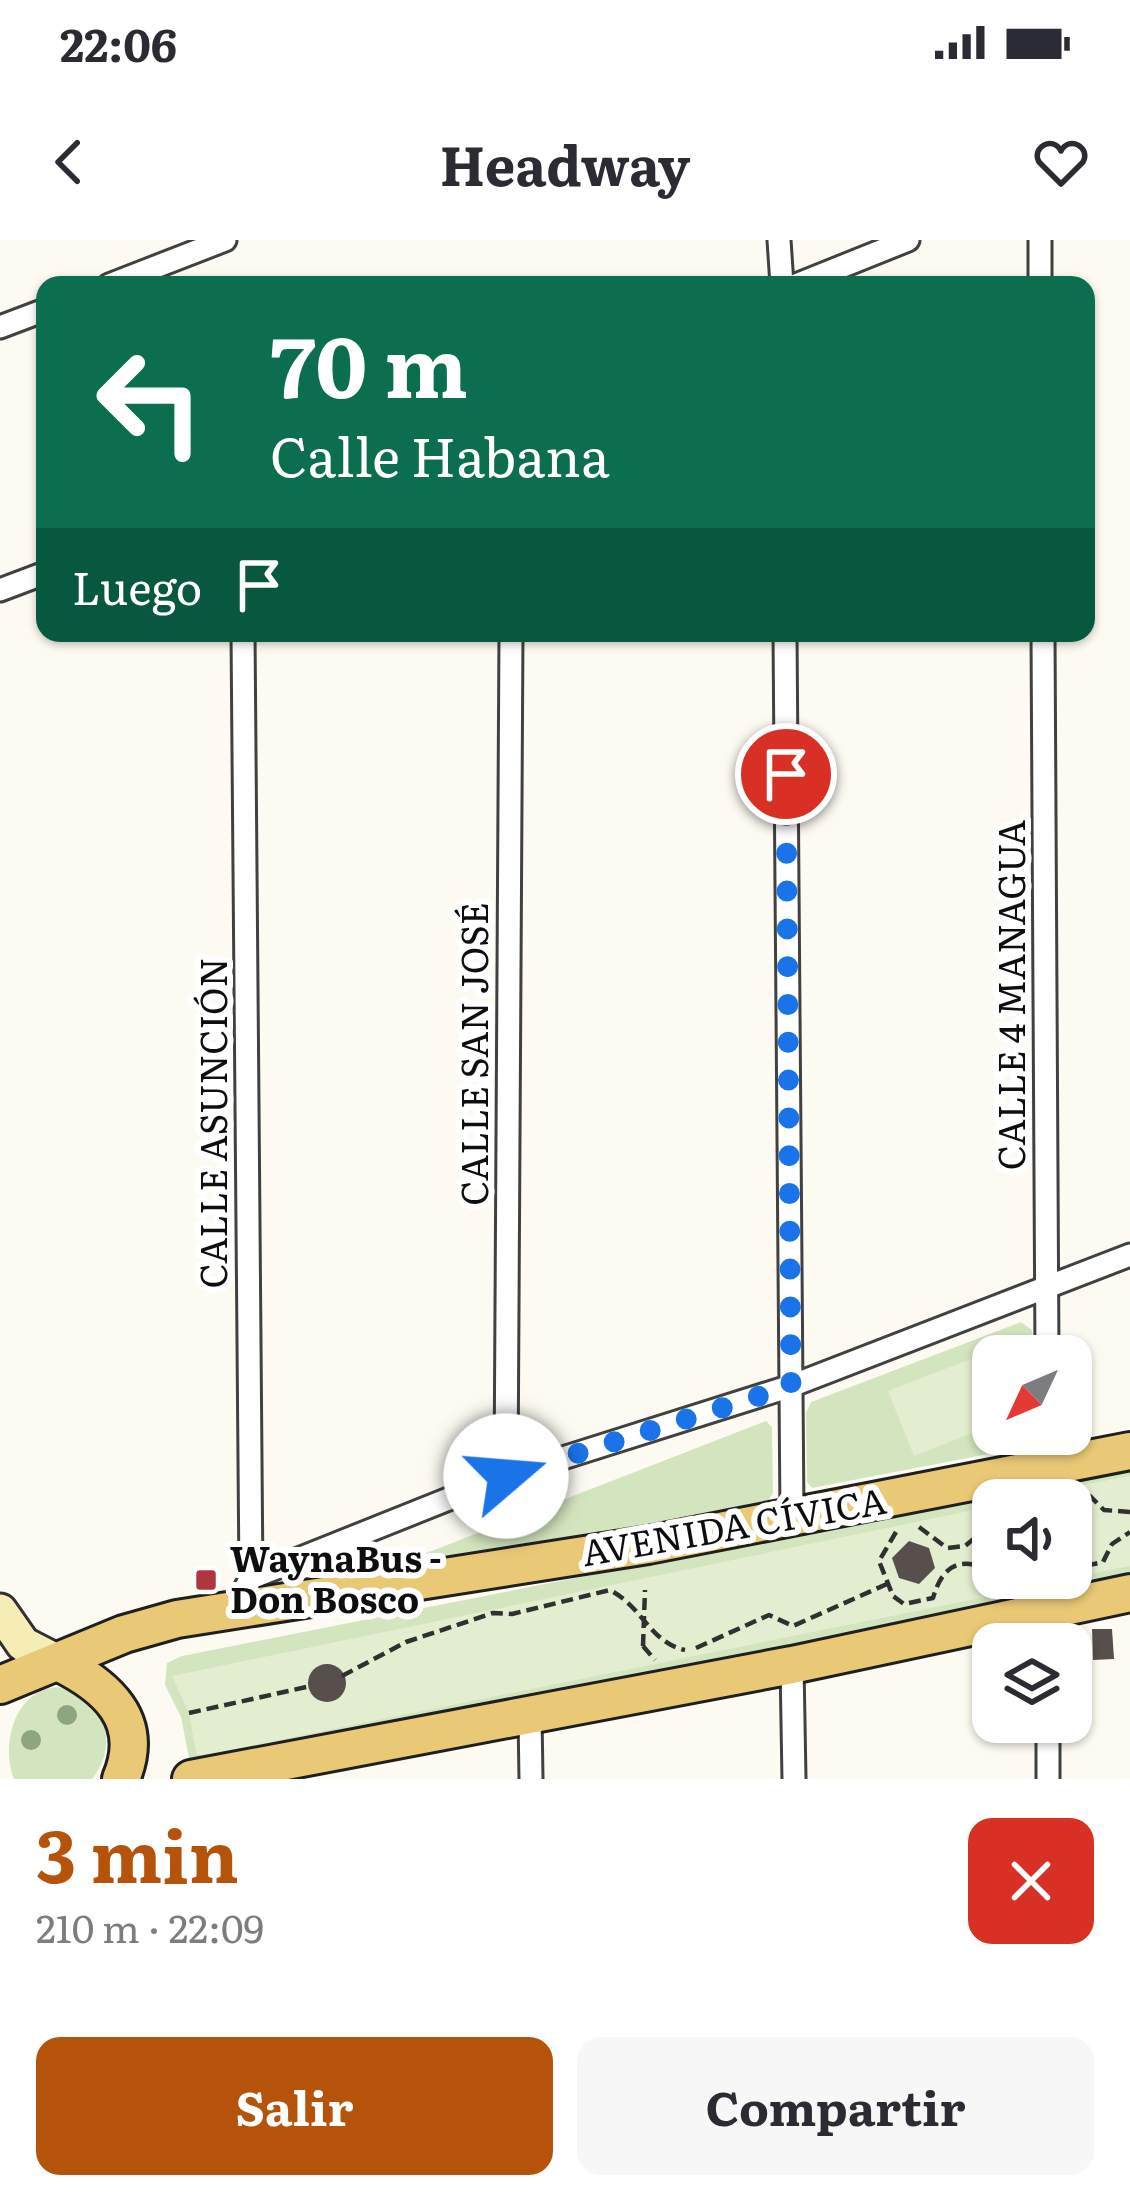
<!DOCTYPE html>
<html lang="es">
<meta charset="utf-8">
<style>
:root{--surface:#fff;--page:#f7f7f7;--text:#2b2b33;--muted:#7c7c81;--accent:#b45309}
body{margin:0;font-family:Literata,serif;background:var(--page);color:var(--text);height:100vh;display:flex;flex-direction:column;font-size:45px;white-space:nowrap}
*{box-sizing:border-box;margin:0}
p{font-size:39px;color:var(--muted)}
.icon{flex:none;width:66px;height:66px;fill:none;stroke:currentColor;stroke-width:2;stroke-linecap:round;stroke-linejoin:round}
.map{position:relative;height:1539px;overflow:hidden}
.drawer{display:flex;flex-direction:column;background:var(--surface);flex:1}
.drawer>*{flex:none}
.top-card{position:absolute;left:36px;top:36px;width:1059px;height:366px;border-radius:24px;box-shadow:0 3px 9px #0004;background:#0b6e4f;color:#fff;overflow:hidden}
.needle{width:78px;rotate:226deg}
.fabs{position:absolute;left:972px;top:1095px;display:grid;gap:24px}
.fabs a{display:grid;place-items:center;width:120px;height:120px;border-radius:24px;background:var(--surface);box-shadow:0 3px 9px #0004;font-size:60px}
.pin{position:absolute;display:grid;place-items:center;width:102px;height:102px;color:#fff;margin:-51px;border:6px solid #fff;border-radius:50%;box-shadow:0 3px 12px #0007}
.me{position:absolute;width:132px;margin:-66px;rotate:72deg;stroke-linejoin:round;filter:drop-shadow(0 0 9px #0008)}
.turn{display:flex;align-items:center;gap:42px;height:252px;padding:0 36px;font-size:54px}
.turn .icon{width:156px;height:156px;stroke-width:2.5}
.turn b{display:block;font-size:84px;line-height:102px}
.then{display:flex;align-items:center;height:114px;padding:0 36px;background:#0003;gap:24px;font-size:45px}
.round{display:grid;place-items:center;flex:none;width:126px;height:126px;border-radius:24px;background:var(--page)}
.overview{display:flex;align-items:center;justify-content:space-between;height:204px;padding:0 36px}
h1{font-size:72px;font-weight:700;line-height:90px;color:var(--accent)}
.action{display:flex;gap:24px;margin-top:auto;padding:24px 36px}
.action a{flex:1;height:138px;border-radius:24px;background:var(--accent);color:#fff;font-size:48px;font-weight:700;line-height:138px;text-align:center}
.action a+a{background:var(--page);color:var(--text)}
.status{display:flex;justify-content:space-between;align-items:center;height:84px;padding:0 60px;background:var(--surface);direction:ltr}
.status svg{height:33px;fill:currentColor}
header{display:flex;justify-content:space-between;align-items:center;height:156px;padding:0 36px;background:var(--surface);font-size:54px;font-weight:700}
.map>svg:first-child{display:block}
</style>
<div class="status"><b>22:06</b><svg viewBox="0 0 49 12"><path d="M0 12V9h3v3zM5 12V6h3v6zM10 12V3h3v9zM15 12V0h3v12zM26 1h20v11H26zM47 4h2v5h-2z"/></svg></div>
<header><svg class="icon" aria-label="back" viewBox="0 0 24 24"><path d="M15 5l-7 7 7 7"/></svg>Headway<svg class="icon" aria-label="heart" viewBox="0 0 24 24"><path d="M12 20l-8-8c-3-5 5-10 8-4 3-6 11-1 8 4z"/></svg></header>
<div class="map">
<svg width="1130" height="1539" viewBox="0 0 1130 1539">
<rect width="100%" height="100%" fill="#fdfbf1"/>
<!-- green -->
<g fill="#d3e5be" fill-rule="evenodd">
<polygon points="1021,1082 1032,1090 1033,1116 993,1116 993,1194 1033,1194 1024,1207 812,1248 807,1242 806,1173 811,1162"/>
<polygon points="766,1181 772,1187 773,1253 769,1260 361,1347 357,1340"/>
<path d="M 1130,1228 L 1130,1337 L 198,1522 L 189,1518 L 181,1477 L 165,1445 L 167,1423 L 182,1416 ZM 993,1260 L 1071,1260 L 1071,1338 L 993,1338 Z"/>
<path d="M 57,1447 C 102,1457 122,1501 92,1539 L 14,1539 C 0,1504 15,1450 57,1447 Z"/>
</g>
<!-- pitch -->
<g fill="#e3edcf">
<polygon points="989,1112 993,1185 914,1216 888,1151"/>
<polygon points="1130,1236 1130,1326 1084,1335 1071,1322 1072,1247"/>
<polygon points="993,1266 993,1338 1028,1338 1027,1347 1020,1350 201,1516 196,1513 189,1473 172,1436"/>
</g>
<!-- building -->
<g fill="#564f4c">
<polygon points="909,1301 929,1308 935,1328 919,1344 899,1338 892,1318"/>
<polygon points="1092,1389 1112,1389 1114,1419 1093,1420"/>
<circle cx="327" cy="1443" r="19"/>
</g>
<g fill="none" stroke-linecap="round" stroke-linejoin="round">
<!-- street casing -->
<g stroke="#414141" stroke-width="27">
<g id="street">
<polyline points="779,0 782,45"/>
<polyline points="1040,0 1040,45"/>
<polyline points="109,45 225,0"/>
<polyline points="796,45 908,0"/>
<polyline points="0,87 45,70"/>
<polyline points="0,350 45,333"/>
<polyline points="785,393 792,1277"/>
<polyline points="1043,393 1047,1116"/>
<polyline points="1046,1229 1046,1194"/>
<polyline points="506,1236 511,393"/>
<polyline points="251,1338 506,1236 791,1146 1130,1015"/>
<polyline points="234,1368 251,1338 243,393"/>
<polyline points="1046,1371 1047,1404"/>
<polyline points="792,1425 794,1539"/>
<polyline points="530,1476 531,1539"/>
<polyline points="1048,1482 1048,1539"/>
</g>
</g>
<!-- secondary casing -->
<g stroke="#303030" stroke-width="39">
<polyline id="secondary" points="0,1371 23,1404 58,1422"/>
</g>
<!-- primary casing -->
<g stroke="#1f1f1f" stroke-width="42">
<g id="primary">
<path d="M 58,1422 C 107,1446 146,1480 121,1539"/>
<polyline points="0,1445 124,1394 177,1379 648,1305 1130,1211"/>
<polyline points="191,1539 792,1425 1130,1353"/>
</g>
</g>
<!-- path -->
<g stroke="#303030" stroke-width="4.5" stroke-dasharray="12 6" stroke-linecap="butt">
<polyline points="1130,1272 1104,1270 1090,1256 1079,1258 1085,1326 1103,1322 1112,1304 1130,1292"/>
<polyline points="919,1287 947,1308 965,1306 987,1288 988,1274 993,1273"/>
<path d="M 896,1292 L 879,1321 L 893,1356 L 904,1364 L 933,1358 C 943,1323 962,1316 993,1332"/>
<polyline points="998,1338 1002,1343 1016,1342 1016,1338"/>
<polyline points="643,1406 655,1420"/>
<polyline points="696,1408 769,1375 793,1386 887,1344"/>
<path d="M 342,1436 L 406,1402 L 493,1373 L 512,1374 L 610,1350 C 644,1368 649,1402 685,1410"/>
<polyline points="189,1473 311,1446"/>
</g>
<!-- street -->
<use href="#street" stroke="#fff" stroke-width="21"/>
<!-- secondary -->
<use href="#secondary" stroke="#f6edb4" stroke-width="33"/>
<!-- primary -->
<use href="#primary" stroke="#e9c976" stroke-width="36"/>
<!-- path-bridge -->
<polyline stroke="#303030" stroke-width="4.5" stroke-dasharray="12 6" stroke-linecap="butt" points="643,1406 645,1350"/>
</g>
<!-- trees -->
<g fill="#8ea581">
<circle cx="67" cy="1475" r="10"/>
<circle cx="31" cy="1500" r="10"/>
</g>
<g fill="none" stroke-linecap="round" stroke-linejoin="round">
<!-- route -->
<polyline stroke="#1a73e8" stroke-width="21" stroke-dasharray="0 37.8" points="506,1236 791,1146 786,534"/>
</g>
<!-- markers -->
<rect fill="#af363f" stroke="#fff" stroke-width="4.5" x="194" y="1328" width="24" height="24" rx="6"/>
<g text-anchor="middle" stroke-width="12" stroke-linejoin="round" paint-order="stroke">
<!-- street labels -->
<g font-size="36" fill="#0e0e0e" stroke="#fff">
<text transform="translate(1012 755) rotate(-90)" y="13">CALLE 4 MANAGUA</text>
<text transform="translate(475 814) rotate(-90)" y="13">CALLE SAN JOSÉ</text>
<text transform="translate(214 883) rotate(-90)" y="13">CALLE ASUNCIÓN</text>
<text transform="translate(734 1287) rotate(-10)" y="13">AVENIDA CÍVICA</text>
</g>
<!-- poi labels -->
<g font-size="36" font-weight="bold" fill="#0e0e0e" stroke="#fff" text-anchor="start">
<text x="230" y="1332">WaynaBus -<tspan x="230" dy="41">Don Bosco</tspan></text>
</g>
</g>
</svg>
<div class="fabs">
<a><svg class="needle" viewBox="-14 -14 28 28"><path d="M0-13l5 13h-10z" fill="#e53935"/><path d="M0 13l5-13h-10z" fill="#7c7c81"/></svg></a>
<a><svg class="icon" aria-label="sound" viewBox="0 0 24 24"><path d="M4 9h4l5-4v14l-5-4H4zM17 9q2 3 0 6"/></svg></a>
<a><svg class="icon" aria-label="layers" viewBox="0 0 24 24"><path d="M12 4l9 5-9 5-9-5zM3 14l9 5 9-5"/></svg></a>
</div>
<div class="pin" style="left:786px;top:534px;background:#d93025"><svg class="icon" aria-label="arrive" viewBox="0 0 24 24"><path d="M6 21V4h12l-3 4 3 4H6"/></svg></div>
<svg class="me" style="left:506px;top:1236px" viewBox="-20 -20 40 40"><circle r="19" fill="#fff"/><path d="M0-13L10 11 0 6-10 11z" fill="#1a73e8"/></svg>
<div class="top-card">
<div class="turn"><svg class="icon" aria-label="left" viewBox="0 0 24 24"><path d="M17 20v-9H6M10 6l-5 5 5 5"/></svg><div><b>70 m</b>Calle Habana</div></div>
<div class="then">Luego<svg class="icon" aria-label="arrive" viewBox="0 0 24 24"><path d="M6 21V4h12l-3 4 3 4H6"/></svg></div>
</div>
</div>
<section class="drawer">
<div class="overview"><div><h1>3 min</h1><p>210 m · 22:09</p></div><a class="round" style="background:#d93025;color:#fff"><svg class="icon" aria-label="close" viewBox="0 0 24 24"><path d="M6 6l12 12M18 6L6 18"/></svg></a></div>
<div class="action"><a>Salir</a><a>Compartir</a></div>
</section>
